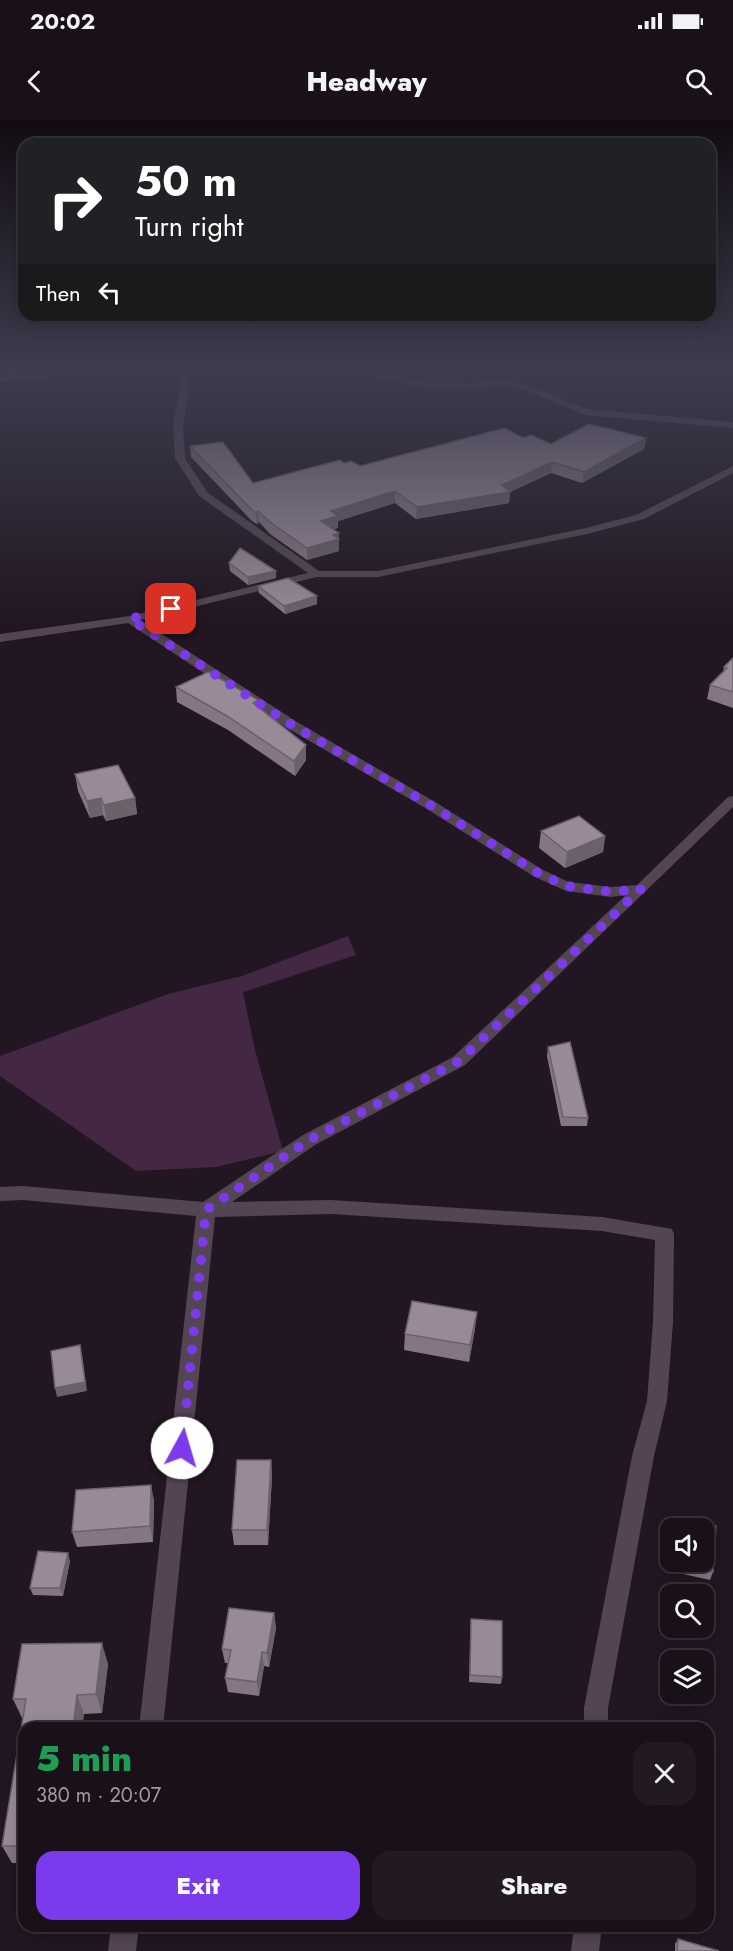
<!DOCTYPE html>
<meta charset="utf-8">
<style>
:root{--surface:#191019;--page:#221922;--text:#f1f3f6;--muted:#9f9da2;--line:#373038;--accent:#7c3aed}
body{margin:0;font-family:Jost,sans-serif;background:var(--page);color:var(--text);height:100vh;display:flex;flex-direction:column;font-size:22px;white-space:nowrap}
*{box-sizing:border-box;margin:0}
p{font-size:20px;color:var(--muted)}
.icon{flex:none;width:33px;height:33px;fill:none;stroke:currentColor;stroke-width:2;stroke-linecap:round;stroke-linejoin:round}
.map{position:relative;flex:1;overflow:hidden}
.details{position:absolute;left:18px;top:1602px;width:696px;height:210px;display:flex;flex-direction:column;background:var(--surface);border-radius:18px;box-shadow:0 3px 15px #0003,0 0 0 2px var(--line)}
.details>*{flex:none}
.banner{position:absolute;left:18px;top:18px;width:698px;height:183px;border-radius:18px;box-shadow:0 3px 15px #0003,0 0 0 2px var(--line);background:#202124;color:#fff;overflow:hidden}
.tools{position:absolute;left:660px;top:1398px;display:grid;gap:12px}
.tools a{display:grid;place-items:center;width:54px;height:54px;border-radius:12px;background:var(--surface);box-shadow:0 3px 15px #0003,0 0 0 2px var(--line);font-size:30px}
.pin{position:absolute;display:grid;place-items:center;width:51px;height:51px;color:#fff;margin:-26px;border-radius:12px;box-shadow:0 3px 9px #0006}
.me{position:absolute;width:66px;margin:-33px;rotate:6deg;stroke-linejoin:round;filter:drop-shadow(0 0 4px #0008)}
.turn{display:flex;align-items:center;gap:21px;height:126px;padding:0 18px;font-size:27px}
.turn .icon{width:78px;height:78px;stroke-width:2.5}
.turn b{display:block;font-size:42px;line-height:51px}
.then{display:flex;align-items:center;height:57px;padding:0 18px;background:#0003;gap:12px;font-size:22px}
.round{display:grid;place-items:center;flex:none;width:63px;height:63px;border-radius:18px;background:var(--page)}
.headline{display:flex;align-items:center;justify-content:space-between;height:102px;padding:0 18px}
h1{font-size:36px;font-weight:800;line-height:45px;color:#1e9e55}
.button{display:flex;gap:12px;margin-top:auto;padding:12px 18px}
.button a{flex:1;height:69px;border-radius:18px;background:var(--accent);color:#fff;font-size:24px;font-weight:800;line-height:69px;text-align:center}
.button a+a{background:var(--page);color:var(--text)}
.status{display:flex;justify-content:space-between;align-items:center;height:42px;padding:0 30px;background:var(--surface);direction:ltr}
.status svg{height:16px;fill:currentColor}
header{display:flex;justify-content:space-between;align-items:center;height:78px;padding:0 18px;background:var(--surface);font-size:27px;font-weight:800}
.map>svg:first-child{display:block}
</style>
<div class="status"><b>20:02</b><svg viewBox="0 0 49 12"><path d="M0 12V9h3v3zM5 12V6h3v6zM10 12V3h3v9zM15 12V0h3v12zM26 1h20v11H26zM47 4h2v5h-2z"/></svg></div>
<header><svg class="icon" aria-label="back" viewBox="0 0 24 24"><path d="M15 5l-7 7 7 7"/></svg>Headway<svg class="icon" aria-label="search" viewBox="0 0 24 24"><circle cx="10" cy="10" r="6"/><path d="M15 15l6 6"/></svg></header>
<div class="map">
<svg width="733" height="1831" viewBox="0 0 733 1831">
<rect width="100%" height="100%" fill="#211621"/>
<!-- green -->
<polygon fill="#442743" points="348,816 356,835 243,872 255,930 283,1031 216,1047 136,1051 0,956 0,936 168,874 242,856"/>
<g fill="none" stroke-linecap="round" stroke-linejoin="round">
<!-- minor -->
<g fill="#534652" fill-rule="evenodd">
<polygon points="173,249 210,249 191,254 183,305 185,338 207,372 319,451 378,451 586,408 636,395 733,346 733,353 644,399 587,414 378,457 317,457 140,500 297,602 437,683 543,750 569,762 611,767 637,765 728,677 733,676 733,687 465,945 315,1025 232,1082 331,1080 602,1097 672,1109 674,1114 673,1202 667,1281 654,1336 608,1588 608,1608 584,1608 584,1588 632,1336 647,1281 653,1202 655,1120 602,1111 331,1094 215,1097 163,1608 139,1608 196,1096 23,1080 0,1081 0,1067 23,1066 203,1082 303,1015 453,937 626,775 611,777 566,771 533,756 427,689 287,608 128,503 0,522 0,514 130,496 308,453 199,376 175,338 173,305 183,254"/>
<polygon points="319,249 369,249 424,262 471,263 504,259 533,267 587,289 733,302 733,308 585,295 527,271 504,265 471,269 424,268 369,255"/>
<polygon points="111,1806 139,1806 136,1831 108,1831"/>
<polygon points="574,1806 602,1806 599,1831 571,1831"/>
</g>
</g>
<!-- wall -->
<g fill="#847783">
<polygon points="523,318 551,324 646,318 644,329 582,363 551,353 510,372 509,383 416,399 395,383 338,401 338,408 333,409 339,413 339,431 307,440 270,414 259,402 257,404 252,401 191,337 190,326 253,363 344,343 360,346"/>
<polygon points="229,443 276,451 276,458 248,465 230,451"/>
<polygon points="258,466 317,476 317,484 285,494 259,473"/>
<polygon points="733,538 733,588 707,579 710,565 723,552 724,547"/>
<polygon points="176,567 258,580 258,587 306,640 295,656 228,610 177,582"/>
<polygon points="75,654 135,678 137,694 106,701 103,695 90,698 78,671"/>
<polygon points="541,711 605,716 603,732 565,748 539,728"/>
<polygon points="548,927 588,998 587,1006 561,1006 547,936"/>
<polygon points="475,1209 469,1242 404,1230 405,1214"/>
<polygon points="271,1340 272,1356 268,1425 234,1425 232,1410"/>
<polygon points="154,1380 153,1422 77,1427 72,1412"/>
<polygon points="690,1400 716,1406 713,1452 710,1460 683,1454 685,1442 704,1442 704,1408 688,1408"/>
<polygon points="70,1441 63,1476 33,1475 30,1468"/>
<polygon points="274,1493 276,1508 269,1547 264,1546 259,1576 228,1572 225,1558 228,1543 225,1543 222,1529"/>
<polygon points="471,1499 502,1557 501,1564 469,1562"/>
<polygon points="108,1544 102,1593 84,1594 82,1608 24,1608 24,1743 12,1743 2,1726 23,1598 22,1598 13,1579"/>
<polygon points="678,1819 719,1831 675,1831 675,1824"/>
</g>
<!-- shaded-wall -->
<g fill="#6b616a">
<polygon points="42,249 55,249 53,257 0,262 0,253"/>
<polygon points="646,318 644,329 582,363 584,352"/>
<polygon points="552,342 551,353 510,372 509,383 416,399 417,387 502,365"/>
<polygon points="395,371 395,383 338,401 338,408 321,412 321,401 331,391"/>
<polygon points="258,391 259,402 257,404 256,393"/>
<polygon points="339,413 339,431 307,440 307,428 333,415"/>
<polygon points="276,451 276,458 248,465 248,457"/>
<polygon points="317,476 317,484 285,494 284,486"/>
<polygon points="258,580 259,595 253,583"/>
<polygon points="306,625 306,640 295,656 294,641"/>
<polygon points="101,678 103,695 90,698 87,681"/>
<polygon points="135,678 137,694 106,701 104,685"/>
<polygon points="605,716 603,732 565,748 567,732"/>
<polygon points="477,1192 475,1209 469,1242 470,1225"/>
<polygon points="80,1225 82,1234 87,1271 57,1277 55,1268"/>
<polygon points="271,1340 272,1356 268,1425 267,1410"/>
<polygon points="151,1365 154,1380 153,1422 150,1406"/>
<polygon points="68,1433 70,1441 63,1476 60,1468"/>
<polygon points="274,1493 276,1508 269,1547 267,1533"/>
<polygon points="102,1523 108,1544 102,1593 96,1574"/>
<polygon points="262,1532 264,1546 259,1576 257,1562"/>
<polygon points="77,1575 84,1594 82,1608 73,1608"/>
</g>
<!-- building -->
<g fill="#998a98" stroke="#6b616a" stroke-width="1.5">
<polygon points="0,249 42,249 0,253"/>
<polygon points="589,304 646,318 584,352 552,342 502,365 510,372 417,387 395,371 331,391 338,396 321,401 339,413 333,415 339,419 307,428 270,402 258,391 256,393 252,390 190,326 223,322 253,363 340,340 344,343 351,341 360,346 505,308 523,318 531,315 551,324"/>
<polygon points="240,428 276,451 248,457 229,443"/>
<polygon points="288,458 317,476 284,486 258,466"/>
<polygon points="733,538 733,572 710,565 727,548 724,547"/>
<polygon points="208,552 258,580 253,583 306,625 294,641 227,596 176,567"/>
<polygon points="118,645 135,678 104,685 101,678 87,681 75,654"/>
<polygon points="579,696 605,716 567,732 541,711"/>
<polygon points="570,922 588,998 563,997 548,927"/>
<polygon points="412,1181 477,1192 470,1225 405,1214"/>
<polygon points="80,1225 85,1262 55,1268 51,1231"/>
<polygon points="237,1340 271,1340 267,1410 232,1410"/>
<polygon points="151,1365 150,1406 72,1412 76,1370"/>
<polygon points="690,1400 716,1406 713,1452 686,1446 686,1442 704,1442 704,1408 690,1408"/>
<polygon points="38,1431 68,1433 60,1468 30,1468"/>
<polygon points="229,1488 274,1493 267,1533 262,1532 257,1562 225,1558 231,1530 222,1529"/>
<polygon points="471,1499 502,1501 502,1557 470,1555"/>
<polygon points="102,1523 96,1574 77,1575 73,1608 24,1608 24,1726 2,1726 26,1579 13,1579 22,1524"/>
<polygon points="678,1819 719,1831 677,1831"/>
</g>
<!-- sky -->
<linearGradient id="sky" x2="0" y2="1"><stop stop-color="#120c12"/><stop offset="0.49" stop-color="#3d3c4e"/><stop offset="1" stop-color="#3d3c4e" stop-opacity="0"/></linearGradient>
<rect width="733" height="505" fill="url(#sky)"/>
<g fill="none" stroke-linecap="round" stroke-linejoin="round">
<!-- route -->
<polyline stroke="#7c3aed" stroke-width="10" stroke-dasharray="0 18" points="171,489 130,499 292,605 432,686 538,753 566,766 611,772 641,769 459,941 309,1020 206,1090 182,1328"/>
</g>
</svg>
<div class="tools">
<a><svg class="icon" aria-label="sound" viewBox="0 0 24 24"><path d="M4 9h4l5-4v14l-5-4H4zM17 9q2 3 0 6"/></svg></a>
<a><svg class="icon" aria-label="search" viewBox="0 0 24 24"><circle cx="10" cy="10" r="6"/><path d="M15 15l6 6"/></svg></a>
<a><svg class="icon" aria-label="layers" viewBox="0 0 24 24"><path d="M12 4l9 5-9 5-9-5zM3 14l9 5 9-5"/></svg></a>
</div>
<div class="pin" style="left:171px;top:489px;background:#d93025"><svg class="icon" aria-label="arrive" viewBox="0 0 24 24"><path d="M6 21V4h12l-3 4 3 4H6"/></svg></div>
<svg class="me" style="left:182px;top:1328px" viewBox="-20 -20 40 40"><circle r="19" fill="#fff"/><path d="M0-13L10 11 0 6-10 11z" fill="#7c3aed"/></svg>
<div class="banner">
<div class="turn"><svg class="icon" aria-label="right" viewBox="0 0 24 24"><path d="M7 20v-9h11M14 6l5 5-5 5"/></svg><div><b>50 m</b>Turn right</div></div>
<div class="then">Then<svg class="icon" aria-label="left" viewBox="0 0 24 24"><path d="M17 20v-9H6M10 6l-5 5 5 5"/></svg></div>
</div>
<section class="details">
<div class="headline"><div><h1>5 min</h1><p>380 m · 20:07</p></div><a class="round"><svg class="icon" aria-label="close" viewBox="0 0 24 24"><path d="M6 6l12 12M18 6L6 18"/></svg></a></div>
<div class="button"><a>Exit</a><a>Share</a></div>
</section>
</div>
